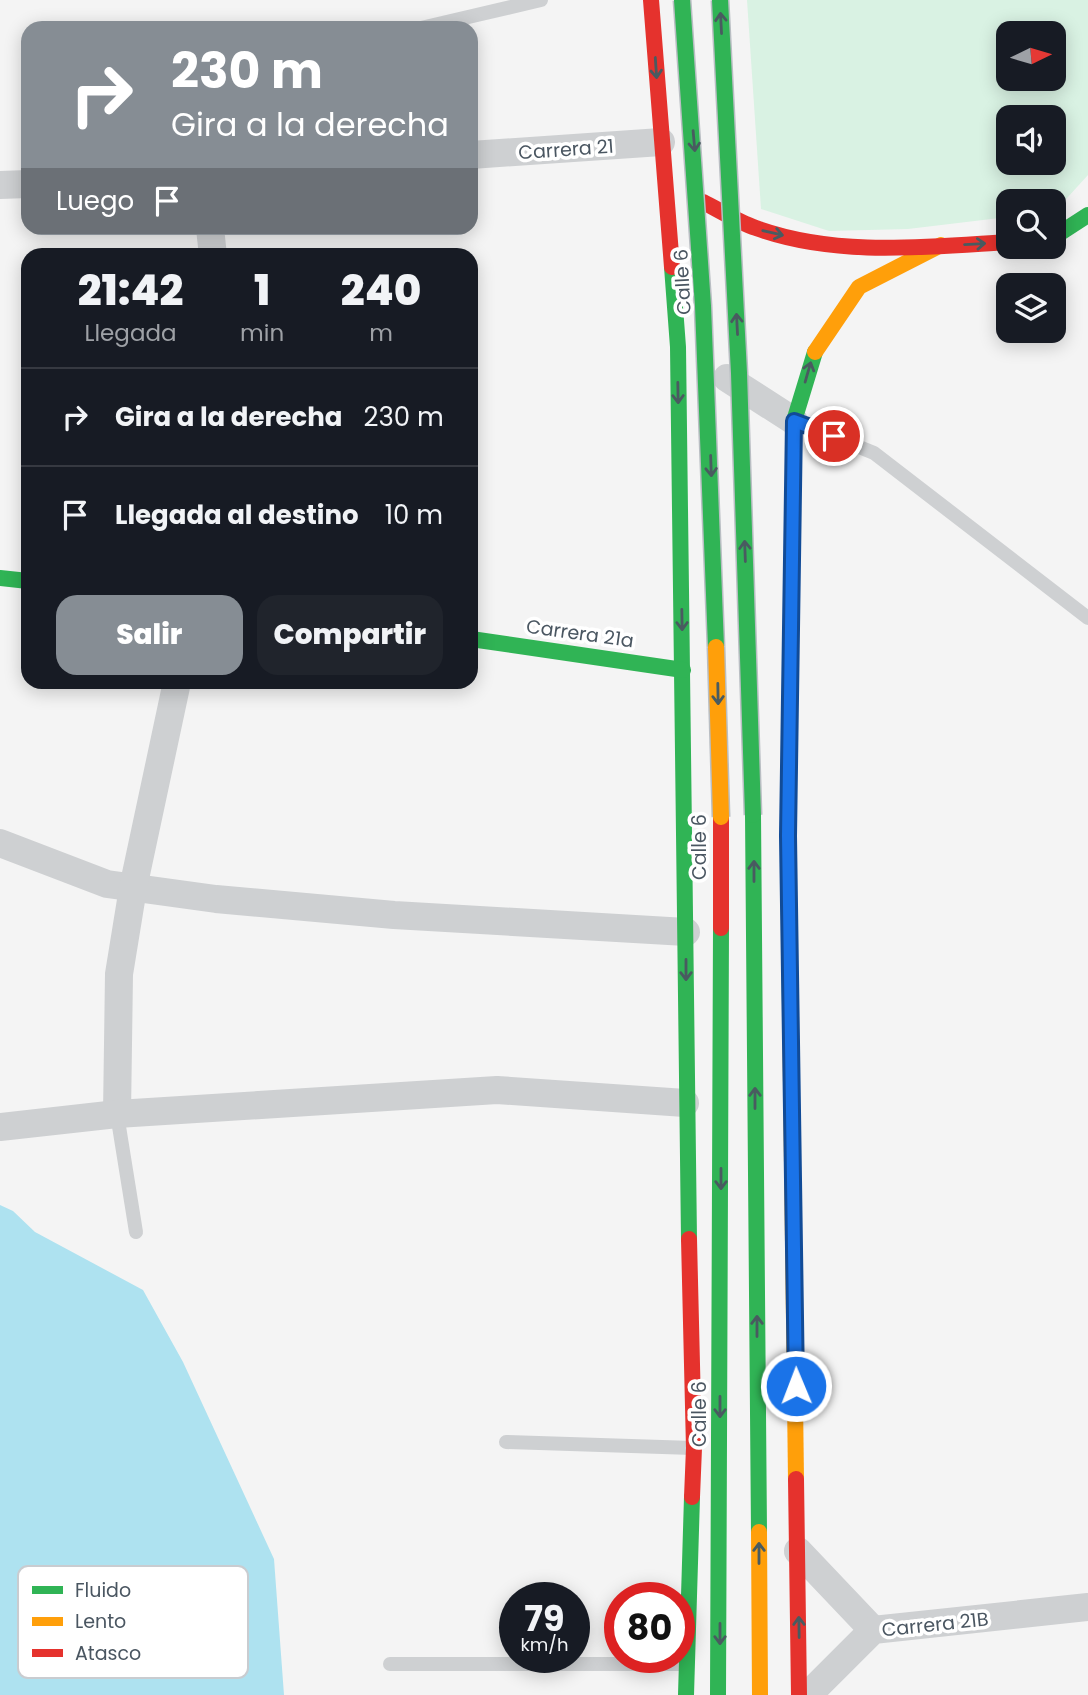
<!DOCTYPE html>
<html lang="es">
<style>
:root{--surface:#171b24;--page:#20242c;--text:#f1f3f6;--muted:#9ea1a6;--line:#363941;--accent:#868d94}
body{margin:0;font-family:Poppins,sans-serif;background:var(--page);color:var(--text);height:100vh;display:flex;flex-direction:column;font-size:26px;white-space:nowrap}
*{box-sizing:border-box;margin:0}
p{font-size:23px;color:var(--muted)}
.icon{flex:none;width:38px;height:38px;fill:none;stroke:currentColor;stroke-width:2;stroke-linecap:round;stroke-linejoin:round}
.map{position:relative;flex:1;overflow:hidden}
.details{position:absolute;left:21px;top:248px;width:457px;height:441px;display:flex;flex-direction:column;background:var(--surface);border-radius:21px;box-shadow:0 4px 18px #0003}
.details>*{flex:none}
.top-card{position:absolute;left:21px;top:21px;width:457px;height:214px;border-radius:21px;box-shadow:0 4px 18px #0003;background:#868d94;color:#fff;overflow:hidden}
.needle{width:46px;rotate:85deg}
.controls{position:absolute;left:996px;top:21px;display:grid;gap:14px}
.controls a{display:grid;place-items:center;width:70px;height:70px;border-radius:14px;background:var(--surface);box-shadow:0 4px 18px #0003;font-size:35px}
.speed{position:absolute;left:499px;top:1582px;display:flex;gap:14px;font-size:35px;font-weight:700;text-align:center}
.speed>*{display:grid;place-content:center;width:91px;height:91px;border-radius:50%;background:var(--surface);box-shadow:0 4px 18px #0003;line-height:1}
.speed small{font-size:18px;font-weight:400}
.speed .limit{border:10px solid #d22;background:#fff;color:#111}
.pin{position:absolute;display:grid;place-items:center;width:60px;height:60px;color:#fff;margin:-30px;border:4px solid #fff;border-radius:50%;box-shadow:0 2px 7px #0007}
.me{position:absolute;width:77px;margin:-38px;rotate:359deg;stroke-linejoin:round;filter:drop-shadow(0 0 5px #0008)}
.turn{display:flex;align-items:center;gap:24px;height:147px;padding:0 35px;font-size:32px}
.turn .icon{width:91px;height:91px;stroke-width:2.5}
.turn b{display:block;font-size:49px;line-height:60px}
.then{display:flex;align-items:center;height:66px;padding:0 35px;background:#0003;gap:14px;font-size:26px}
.eta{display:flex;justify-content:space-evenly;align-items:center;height:119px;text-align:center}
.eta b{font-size:42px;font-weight:800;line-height:49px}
.button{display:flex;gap:14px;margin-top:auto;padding:14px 35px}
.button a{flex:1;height:80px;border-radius:21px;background:var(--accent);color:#fff;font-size:28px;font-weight:800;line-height:80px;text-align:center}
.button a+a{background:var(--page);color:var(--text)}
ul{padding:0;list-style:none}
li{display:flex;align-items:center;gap:21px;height:98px;padding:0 35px;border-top:2px solid var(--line)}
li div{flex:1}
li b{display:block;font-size:26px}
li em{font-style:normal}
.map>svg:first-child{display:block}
</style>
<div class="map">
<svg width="1088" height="1695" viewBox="0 0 1088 1695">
<rect width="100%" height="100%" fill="#f4f4f4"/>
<!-- green -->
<path fill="#d9f2e3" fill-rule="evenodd" d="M 747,0 L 1088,0 L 1088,175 L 1057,209 L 1054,209 L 1054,201 L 1008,201 L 1008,217 L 908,229 L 829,231 L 761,209 ZM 1008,33 L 1054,33 L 1054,79 L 1008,79 ZM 1008,117 L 1054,117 L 1054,163 L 1008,163 Z"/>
<!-- water -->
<polygon fill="#aee2f0" points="0,1205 13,1211 35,1232 143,1290 183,1362 274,1559 284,1695 0,1695"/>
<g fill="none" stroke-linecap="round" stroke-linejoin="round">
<!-- lane -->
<g stroke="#ced0d2" stroke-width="14">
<polyline points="421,28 541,0"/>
<polyline points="795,421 874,453 1088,618"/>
<polyline points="117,1114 136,1232"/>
<polyline points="506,1442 693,1448"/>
<polyline points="390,1664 684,1664"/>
</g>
<!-- street -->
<g stroke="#ced0d2" stroke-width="28">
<polyline points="471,155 661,142"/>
<polyline points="0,185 28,184"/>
<polyline points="210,228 213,256"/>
<polyline points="727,378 794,421"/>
<polyline points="0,843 107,884 216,899 394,915 686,932"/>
<polyline points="117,1114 119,974 133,888 177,682"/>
<polyline points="0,1127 117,1114 497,1090 685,1103"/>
<polyline points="798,1551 873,1630"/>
<polyline points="808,1695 873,1630 1088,1607"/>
</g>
<!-- fast -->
<g stroke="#30b455" stroke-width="16">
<polyline points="1054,237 1088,215"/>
<polyline points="672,267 678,347 689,1239"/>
<polyline points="0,578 28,581"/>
<polyline points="471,639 683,670"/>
<polyline points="753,815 759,1532"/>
<polyline points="790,1005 788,836 794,421 815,352"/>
<polyline points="686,1695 692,1497"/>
<polyline points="718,1695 721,928"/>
</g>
<!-- slow -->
<g stroke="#ff9f0a" stroke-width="16">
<polyline points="815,352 859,287 941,245"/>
<polyline points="790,1005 796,1479"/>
<polyline points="759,1532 760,1695"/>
</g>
<!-- jam -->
<g stroke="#e5322d" stroke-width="16">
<polyline points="651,0 672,267"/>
<path d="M 703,202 C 721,211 738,222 756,228 C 836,257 925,247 1008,242"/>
<polyline points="721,928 721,817"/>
<polyline points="689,1239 694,1448 692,1497"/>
<polyline points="796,1479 799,1695"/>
</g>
<!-- fast-bridge casing -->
<g stroke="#b9bec3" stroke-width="19" stroke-linecap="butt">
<g id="fast-bridge">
<polyline points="682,0 703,306 716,647"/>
<polyline points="720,0 739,373 753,815"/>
</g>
</g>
<!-- slow-bridge casing -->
<g stroke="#b9bec3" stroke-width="19" stroke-linecap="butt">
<polyline id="slow-bridge" points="716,647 721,817"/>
</g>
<!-- fast-bridge -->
<use href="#fast-bridge" stroke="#30b455" stroke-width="16"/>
<!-- slow-bridge -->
<use href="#slow-bridge" stroke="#ff9f0a" stroke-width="16"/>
</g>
<!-- one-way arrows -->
<defs><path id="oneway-shaft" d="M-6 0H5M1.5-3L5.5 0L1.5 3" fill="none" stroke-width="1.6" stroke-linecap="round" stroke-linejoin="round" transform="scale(1.75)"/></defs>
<g stroke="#495b60">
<use href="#oneway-shaft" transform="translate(721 23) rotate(-93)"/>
<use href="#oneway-shaft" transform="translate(656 68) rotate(86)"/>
<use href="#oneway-shaft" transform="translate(694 141) rotate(85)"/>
<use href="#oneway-shaft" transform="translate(773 233) rotate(13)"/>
<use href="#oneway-shaft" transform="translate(975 244) rotate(-3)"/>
<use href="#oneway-shaft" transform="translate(737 324) rotate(-93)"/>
<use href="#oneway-shaft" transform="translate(808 372) rotate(-74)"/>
<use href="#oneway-shaft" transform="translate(678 393) rotate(89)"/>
<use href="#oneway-shaft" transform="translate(711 466) rotate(88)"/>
<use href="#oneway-shaft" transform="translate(745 551) rotate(-92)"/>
<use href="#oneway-shaft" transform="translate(682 620) rotate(89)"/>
<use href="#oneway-shaft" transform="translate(718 694) rotate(89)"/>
<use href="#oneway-shaft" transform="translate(754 871) rotate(-90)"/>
<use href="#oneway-shaft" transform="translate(686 970) rotate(90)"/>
<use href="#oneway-shaft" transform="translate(755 1098) rotate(-90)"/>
<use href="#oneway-shaft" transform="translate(721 1179) rotate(90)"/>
<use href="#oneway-shaft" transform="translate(757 1326) rotate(-90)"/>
<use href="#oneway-shaft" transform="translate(720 1407) rotate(90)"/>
<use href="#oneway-shaft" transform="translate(759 1553) rotate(-90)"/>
<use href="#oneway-shaft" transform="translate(799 1627) rotate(-91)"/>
<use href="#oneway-shaft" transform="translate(720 1634) rotate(90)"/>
</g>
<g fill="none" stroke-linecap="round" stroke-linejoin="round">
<!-- route casing -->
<g stroke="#114b97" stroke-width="18">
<polyline id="route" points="796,1386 788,836 794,421 834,436"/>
</g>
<!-- route -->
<use href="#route" stroke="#1a73e8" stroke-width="12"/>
</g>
<g text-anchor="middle" stroke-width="7" stroke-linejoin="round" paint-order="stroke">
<!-- street labels -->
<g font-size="19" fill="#4a5661" stroke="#fff">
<text transform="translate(566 149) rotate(-4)" y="7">Carrera 21</text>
<text transform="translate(682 282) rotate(-93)" y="7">Calle 6</text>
<text transform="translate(580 633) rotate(8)" y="7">Carrera 21a</text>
<text transform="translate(699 847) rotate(-90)" y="7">Calle 6</text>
<text transform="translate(699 1414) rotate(-90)" y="7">Calle 6</text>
<text transform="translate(935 1624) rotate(-6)" y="7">Carrera 21B</text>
</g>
</g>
<!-- legend -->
<rect x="18" y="1566" width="230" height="112" rx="10" fill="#fff" stroke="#c9ccd0" stroke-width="2"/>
<rect x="32" y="1586" width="31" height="8" fill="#30b455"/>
<rect x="32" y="1617" width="31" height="9" fill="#ff9f0a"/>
<rect x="32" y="1649" width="31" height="8" fill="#e5322d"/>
<g font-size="19" fill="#4a5661">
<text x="75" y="1597">Fluido</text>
<text x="75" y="1628">Lento</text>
<text x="75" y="1660">Atasco</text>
</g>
</svg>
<div class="controls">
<a><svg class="needle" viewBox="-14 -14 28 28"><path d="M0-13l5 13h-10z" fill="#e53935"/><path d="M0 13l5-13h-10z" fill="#9ea1a6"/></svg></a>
<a><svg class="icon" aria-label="sound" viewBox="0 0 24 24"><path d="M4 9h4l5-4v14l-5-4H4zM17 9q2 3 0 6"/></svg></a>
<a><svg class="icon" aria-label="search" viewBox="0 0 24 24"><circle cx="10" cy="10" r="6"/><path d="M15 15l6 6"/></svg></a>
<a><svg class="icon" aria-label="layers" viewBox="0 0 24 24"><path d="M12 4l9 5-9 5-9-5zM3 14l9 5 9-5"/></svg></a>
</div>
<div class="speed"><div>79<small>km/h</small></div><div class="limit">80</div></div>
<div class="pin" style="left:834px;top:436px;background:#d93025"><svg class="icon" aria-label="arrive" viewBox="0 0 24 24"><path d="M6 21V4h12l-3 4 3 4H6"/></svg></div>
<svg class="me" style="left:796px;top:1386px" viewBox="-20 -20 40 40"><circle r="17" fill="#1a73e8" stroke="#fff" stroke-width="3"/><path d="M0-11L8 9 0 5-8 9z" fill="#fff"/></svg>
<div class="top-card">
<div class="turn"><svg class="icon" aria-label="right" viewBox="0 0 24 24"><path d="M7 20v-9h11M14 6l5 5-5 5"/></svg><div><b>230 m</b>Gira a la derecha</div></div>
<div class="then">Luego<svg class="icon" aria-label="arrive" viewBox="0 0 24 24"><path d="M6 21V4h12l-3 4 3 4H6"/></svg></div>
</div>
<section class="details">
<div class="eta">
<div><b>21:42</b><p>Llegada</p></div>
<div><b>1</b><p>min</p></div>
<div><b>240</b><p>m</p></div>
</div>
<ul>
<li><svg class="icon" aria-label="right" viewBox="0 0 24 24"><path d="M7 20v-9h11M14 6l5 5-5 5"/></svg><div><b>Gira a la derecha</b></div><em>230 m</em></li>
<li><svg class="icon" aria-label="arrive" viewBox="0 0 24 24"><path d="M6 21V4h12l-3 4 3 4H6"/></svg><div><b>Llegada al destino</b></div><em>10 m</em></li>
</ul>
<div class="button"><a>Salir</a><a>Compartir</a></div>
</section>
</div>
